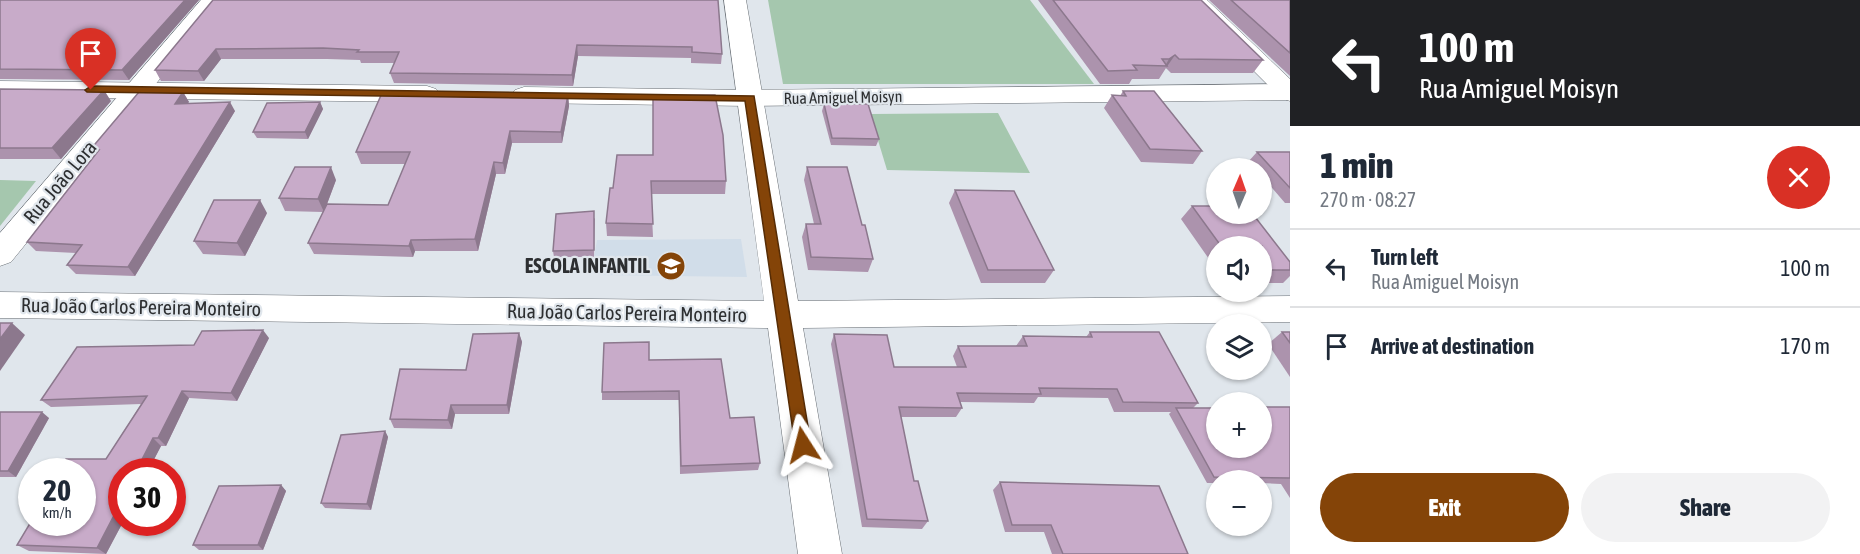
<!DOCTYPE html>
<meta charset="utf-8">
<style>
:root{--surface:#fff;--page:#f2f2f3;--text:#1f2937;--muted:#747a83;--line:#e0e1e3;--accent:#844408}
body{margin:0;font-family:"Asap Condensed",sans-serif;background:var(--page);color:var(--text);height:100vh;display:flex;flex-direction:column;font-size:22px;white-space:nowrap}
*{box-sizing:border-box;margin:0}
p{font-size:20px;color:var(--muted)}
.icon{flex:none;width:33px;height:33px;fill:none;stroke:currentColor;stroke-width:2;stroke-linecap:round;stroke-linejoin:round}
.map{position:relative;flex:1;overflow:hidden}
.side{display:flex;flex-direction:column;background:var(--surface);width:570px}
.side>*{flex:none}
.top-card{background:#202124;color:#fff;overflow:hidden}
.needle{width:39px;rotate:2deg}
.controls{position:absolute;left:1206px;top:158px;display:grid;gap:12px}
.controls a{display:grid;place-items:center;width:66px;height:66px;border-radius:50%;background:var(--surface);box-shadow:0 2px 4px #0004;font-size:30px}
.speed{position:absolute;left:18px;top:458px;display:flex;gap:12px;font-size:30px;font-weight:700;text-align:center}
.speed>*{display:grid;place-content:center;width:78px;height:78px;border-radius:50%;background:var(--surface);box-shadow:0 2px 4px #0004;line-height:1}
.speed small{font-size:15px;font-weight:400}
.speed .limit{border:9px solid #d22;background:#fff;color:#111}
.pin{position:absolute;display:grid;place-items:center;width:51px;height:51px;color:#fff;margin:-62px -26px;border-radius:50% 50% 50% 0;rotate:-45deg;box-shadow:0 0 6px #0007}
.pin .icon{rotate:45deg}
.me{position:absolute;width:66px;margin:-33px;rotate:351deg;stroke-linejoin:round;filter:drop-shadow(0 0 4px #0008)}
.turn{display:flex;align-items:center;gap:21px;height:126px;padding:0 30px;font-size:27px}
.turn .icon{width:78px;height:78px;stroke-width:2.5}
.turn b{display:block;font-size:42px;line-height:51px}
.round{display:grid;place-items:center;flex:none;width:63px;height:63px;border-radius:32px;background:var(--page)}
.headline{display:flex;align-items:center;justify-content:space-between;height:102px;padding:0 30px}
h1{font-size:36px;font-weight:800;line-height:45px}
.primary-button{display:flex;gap:12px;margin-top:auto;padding:12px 30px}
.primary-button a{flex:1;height:69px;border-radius:36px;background:var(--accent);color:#fff;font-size:24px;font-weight:800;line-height:69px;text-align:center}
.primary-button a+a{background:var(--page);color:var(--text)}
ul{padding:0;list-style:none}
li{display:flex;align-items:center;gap:18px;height:78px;padding:0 30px;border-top:2px solid var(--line)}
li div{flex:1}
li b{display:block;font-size:22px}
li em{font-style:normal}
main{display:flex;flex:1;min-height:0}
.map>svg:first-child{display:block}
</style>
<main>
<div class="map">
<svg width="1290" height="554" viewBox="0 0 1290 554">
<rect width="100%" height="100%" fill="#e0e6ec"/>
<!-- built -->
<polygon fill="#d1dde9" points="741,239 747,277 597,275 594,257 597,240"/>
<!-- green -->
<g fill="#a5c7ae">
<polygon points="768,0 1030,0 1094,84 783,84"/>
<polygon points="998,113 1030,173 887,170 870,114"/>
<polygon points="0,180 36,181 0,226"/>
</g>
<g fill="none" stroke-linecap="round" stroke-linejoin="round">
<!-- street casing -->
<g stroke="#686e74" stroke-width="1">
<g id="street">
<polygon points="201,0 224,0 11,262 0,266 0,233"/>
<polygon points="724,0 746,0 798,301 1290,296 1290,322 803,328 842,554 798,554 768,328 0,318 0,292 764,301"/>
<polygon points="1183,0 1207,0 1290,79 1290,101 1281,98"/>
</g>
</g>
<!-- secondary casing -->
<g stroke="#686e74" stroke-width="1">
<g id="secondary">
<polygon points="0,81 427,86 436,89 440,94 436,99 427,102 0,97"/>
<polygon points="1290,84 1290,100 750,106 524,103 515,100 511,95 515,90 524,87 750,90"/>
</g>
</g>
<!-- street -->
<use href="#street" fill="#fff" fill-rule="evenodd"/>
<!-- secondary -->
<use href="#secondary" fill="#fff" fill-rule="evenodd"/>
</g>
<!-- wall -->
<g fill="#ac93ad">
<polygon points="0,0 199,0 129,80 0,79"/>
<polygon points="213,0 718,0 722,54 721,64 691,63 691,58 578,56 573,86 394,83 390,73 395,63 361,63 360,60 327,59 221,59 204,81 161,81 155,70"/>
<polygon points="1038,0 1201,0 1263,60 1253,73 1171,73 1166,68 1159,79 1132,79 1129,84 1100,84"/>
<polygon points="1209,0 1290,0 1290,76"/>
<polygon points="0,89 111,101 61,159 0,159"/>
<polygon points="1123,91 1202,151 1193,164 1141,162 1104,108 1112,95 1120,96"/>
<polygon points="183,92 189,102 187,103 235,111 135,276 76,274 67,265 76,253 36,251 27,242 94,156 90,150"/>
<polygon points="568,95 569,106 562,143 512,143 505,174 496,174 478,251 415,251 413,257 314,254 308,243 323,212 285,211 279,198 336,180 327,204 388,205 405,164 361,164 356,152"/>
<polygon points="320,102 323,109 308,139 257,138 253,132"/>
<polygon points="824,104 879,139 876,146 831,145 822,111"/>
<polygon points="1257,152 1290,152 1290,203 1285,203 1262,176 1262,168 1254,168 1248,162"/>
<polygon points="617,155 726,181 725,194 651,194 653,237 607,236 606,223 613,188"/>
<polygon points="807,167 862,225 873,259 868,272 808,270 802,237 806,224 814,224 804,180"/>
<polygon points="955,190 1054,270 1045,283 981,283 949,203"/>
<polygon points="1192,206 1290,262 1290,276 1283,283 1262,283 1262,246 1216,246 1216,269 1181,219"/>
<polygon points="267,213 245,256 203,254 194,241"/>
<polygon points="595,218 594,257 554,257 553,251"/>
<polygon points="1090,332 1198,403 1193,408 1290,407 1290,498 1281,484 1262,483 1262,480 1216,480 1216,483 1207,483 1169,414 1171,412 1114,412 1108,398 1038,397 1034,403 960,402 962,408 956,417 901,417 914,481 928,521 922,529 862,527 831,344 834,334 894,367 957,367 953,356 958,346 1016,346 1023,336 1086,337"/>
<polygon points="1282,332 1290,332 1290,377 1268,344"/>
<polygon points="519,333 522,342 509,414 455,414 452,429 394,428 390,419 466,370"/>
<polygon points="269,338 237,401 189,398 166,446 161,446 148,471 122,471 122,522 123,522 106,554 29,551 17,545 106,459 141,404 51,407 41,400"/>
<polygon points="649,360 760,463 758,470 680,474 679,400 602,400 602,392"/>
<polygon points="0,412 49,418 16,477 0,477"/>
<polygon points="385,431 388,437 371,510 325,508 321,503"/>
<polygon points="1000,482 1188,554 1052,554 1044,532 1005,532 993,490"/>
<polygon points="281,485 286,491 263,550 199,550 193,545"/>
</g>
<!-- shaded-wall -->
<g fill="#8c788d">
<polygon points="185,0 199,0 129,80 122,70"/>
<polygon points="577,45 578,56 573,86 572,75"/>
<polygon points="216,49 221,59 204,81 198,71"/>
<polygon points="1175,55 1166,68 1166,69 1167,66 1165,66 1169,59"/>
<polygon points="104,90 111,101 61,159 52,148"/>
<polygon points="183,92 189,102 180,113 175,104"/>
<polygon points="568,95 569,106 562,143 561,132"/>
<polygon points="230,102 235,111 135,276 128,267"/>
<polygon points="320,102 323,109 308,139 305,132"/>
<polygon points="510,131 512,143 505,174 503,163"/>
<polygon points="494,162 496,174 478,251 475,239"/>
<polygon points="331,167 336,180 324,212 318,199"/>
<polygon points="260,200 267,213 245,256 237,243"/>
<polygon points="411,240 415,251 413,257 409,246"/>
<polygon points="12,323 25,335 0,371 0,339"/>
<polygon points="263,330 269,338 237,401 231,393"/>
<polygon points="519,333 522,342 509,414 507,405"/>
<polygon points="182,391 189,398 166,446 158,438"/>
<polygon points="451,405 455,414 452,429 448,420"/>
<polygon points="42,412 49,418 16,477 8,471"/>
<polygon points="385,431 388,437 371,510 367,504"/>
<polygon points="153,438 161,446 148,471 136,471"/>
<polygon points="281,485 286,491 263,550 258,545"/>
<polygon points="122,500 122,522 123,522 106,554 97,548"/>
</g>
<!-- building -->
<g fill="#c8abc9" stroke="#8c788d" stroke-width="1.5">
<polygon points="0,0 185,0 122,70 0,69"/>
<polygon points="213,0 718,0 722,54 692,52 692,47 577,45 572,75 390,73 399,52 357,52 359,50 323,48 216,49 198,71 155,70"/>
<polygon points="1053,0 1201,0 1263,60 1179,59 1175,55 1169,59 1162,59 1167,66 1133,65 1137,70 1108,71"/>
<polygon points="1231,0 1290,0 1290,53"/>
<polygon points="0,89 104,90 52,148 0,148"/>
<polygon points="1123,91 1154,91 1202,151 1150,149 1112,95 1126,96"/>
<polygon points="139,92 183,92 175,104 230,102 128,267 67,265 82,245 27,242 99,150 90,150"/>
<polygon points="382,93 568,95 561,132 510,131 503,163 494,162 475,239 411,240 409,246 308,243 327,204 388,205 410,152 356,152"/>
<polygon points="653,95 715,95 723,135 726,181 651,181 653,224 606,223 610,188 613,188 617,155 653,155"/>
<polygon points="320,102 305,132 253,132 267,103"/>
<polygon points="824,104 868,104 879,139 832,138"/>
<polygon points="1257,152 1290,152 1290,188"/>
<polygon points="295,167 331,167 318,199 279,198"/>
<polygon points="807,167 847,167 862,225 865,225 873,259 811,257 806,224 821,224"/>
<polygon points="955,190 1014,191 1054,270 988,270"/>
<polygon points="214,200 260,200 237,243 194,241"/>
<polygon points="1192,206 1216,206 1216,213 1252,213 1290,262 1290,270 1262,270 1262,246 1221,246"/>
<polygon points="594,211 594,250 553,251 556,214"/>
<polygon points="0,323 12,323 0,339"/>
<polygon points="263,330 231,393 182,391 158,438 153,438 136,471 122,471 122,500 97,548 17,545 32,520 32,522 82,522 82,471 60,471 66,459 106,459 147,396 41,400 77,347 194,345 202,331"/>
<polygon points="1090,332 1159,332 1198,403 1123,402 1117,389 1039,388 1041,394 957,393 962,408 899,407 914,481 918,481 928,521 867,519 834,334 887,335 894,367 966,367 958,346 1027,346 1023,336 1092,337"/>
<polygon points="1282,332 1290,332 1290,343"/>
<polygon points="519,333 507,405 451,405 448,420 390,419 400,369 466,370 473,334"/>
<polygon points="649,342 649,360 721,359 730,418 754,417 760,463 681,466 679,391 602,392 604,343"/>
<polygon points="1262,407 1290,407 1290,478 1214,477 1176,408 1216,408 1216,447 1262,447"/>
<polygon points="0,412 42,412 8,471 0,471"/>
<polygon points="385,431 367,504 321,503 341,435"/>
<polygon points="1000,482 1159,486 1188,554 1063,554 1051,525 1012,525"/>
<polygon points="281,485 258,545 193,545 219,486"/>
</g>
<!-- route -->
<polygon fill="#844408" stroke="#562c05" stroke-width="1.5" points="91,86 754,96 811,445 809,450 803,453 797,450 795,445 745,101 87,92 85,90"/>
<!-- icons -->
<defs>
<g id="school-disc" transform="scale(1.5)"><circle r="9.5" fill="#844408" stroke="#e0e6ec"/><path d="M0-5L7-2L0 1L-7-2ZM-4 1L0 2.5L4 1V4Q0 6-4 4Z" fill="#fff"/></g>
</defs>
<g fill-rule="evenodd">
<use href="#school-disc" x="671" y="266"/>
</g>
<g text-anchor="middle" stroke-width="4.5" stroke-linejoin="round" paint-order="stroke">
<!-- far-street labels -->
<g font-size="16" fill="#2d2f31" stroke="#e0e6ec">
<text transform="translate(843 97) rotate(-1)" y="6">Rua Amiguel Moisyn</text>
</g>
<!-- street labels -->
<g font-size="20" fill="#2d2f31" stroke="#e0e6ec">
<text transform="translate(60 182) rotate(-50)" y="7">Rua João Lora</text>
<text transform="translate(141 307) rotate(1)" y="7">Rua João Carlos Pereira Monteiro</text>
<text transform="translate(627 313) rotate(1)" y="7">Rua João Carlos Pereira Monteiro</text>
</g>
<!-- poi labels -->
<g font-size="20" font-weight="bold" fill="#2d2f31" stroke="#e0e6ec" text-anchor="end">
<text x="650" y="273">ESCOLA INFANTIL</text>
</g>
</g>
</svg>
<div class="controls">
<a><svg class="needle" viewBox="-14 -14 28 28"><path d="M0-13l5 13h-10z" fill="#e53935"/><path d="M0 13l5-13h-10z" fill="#747a83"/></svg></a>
<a><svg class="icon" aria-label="sound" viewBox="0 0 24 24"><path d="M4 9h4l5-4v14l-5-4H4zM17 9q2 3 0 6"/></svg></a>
<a><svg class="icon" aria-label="layers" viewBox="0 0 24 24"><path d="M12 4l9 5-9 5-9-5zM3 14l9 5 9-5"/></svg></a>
<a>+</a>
<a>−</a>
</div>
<div class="speed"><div>20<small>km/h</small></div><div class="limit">30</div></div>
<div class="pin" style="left:91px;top:90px;background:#d93025"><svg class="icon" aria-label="arrive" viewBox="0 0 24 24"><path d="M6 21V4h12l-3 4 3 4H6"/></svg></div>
<svg class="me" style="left:803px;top:445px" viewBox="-20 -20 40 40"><path d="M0-17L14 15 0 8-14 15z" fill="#844408" stroke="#fff" stroke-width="4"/></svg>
</div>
<section class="side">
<div class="top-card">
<div class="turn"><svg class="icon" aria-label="left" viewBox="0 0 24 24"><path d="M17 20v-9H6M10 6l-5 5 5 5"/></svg><div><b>100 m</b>Rua Amiguel Moisyn</div></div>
</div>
<div class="headline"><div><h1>1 min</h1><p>270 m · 08:27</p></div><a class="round" style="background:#d93025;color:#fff"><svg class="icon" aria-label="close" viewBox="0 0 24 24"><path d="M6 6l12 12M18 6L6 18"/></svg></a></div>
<ul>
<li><svg class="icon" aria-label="left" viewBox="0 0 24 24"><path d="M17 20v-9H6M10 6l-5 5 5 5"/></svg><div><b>Turn left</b><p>Rua Amiguel Moisyn</p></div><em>100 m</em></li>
<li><svg class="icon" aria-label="arrive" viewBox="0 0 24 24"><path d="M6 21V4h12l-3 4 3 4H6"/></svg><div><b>Arrive at destination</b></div><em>170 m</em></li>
</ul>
<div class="primary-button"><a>Exit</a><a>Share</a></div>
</section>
</main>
